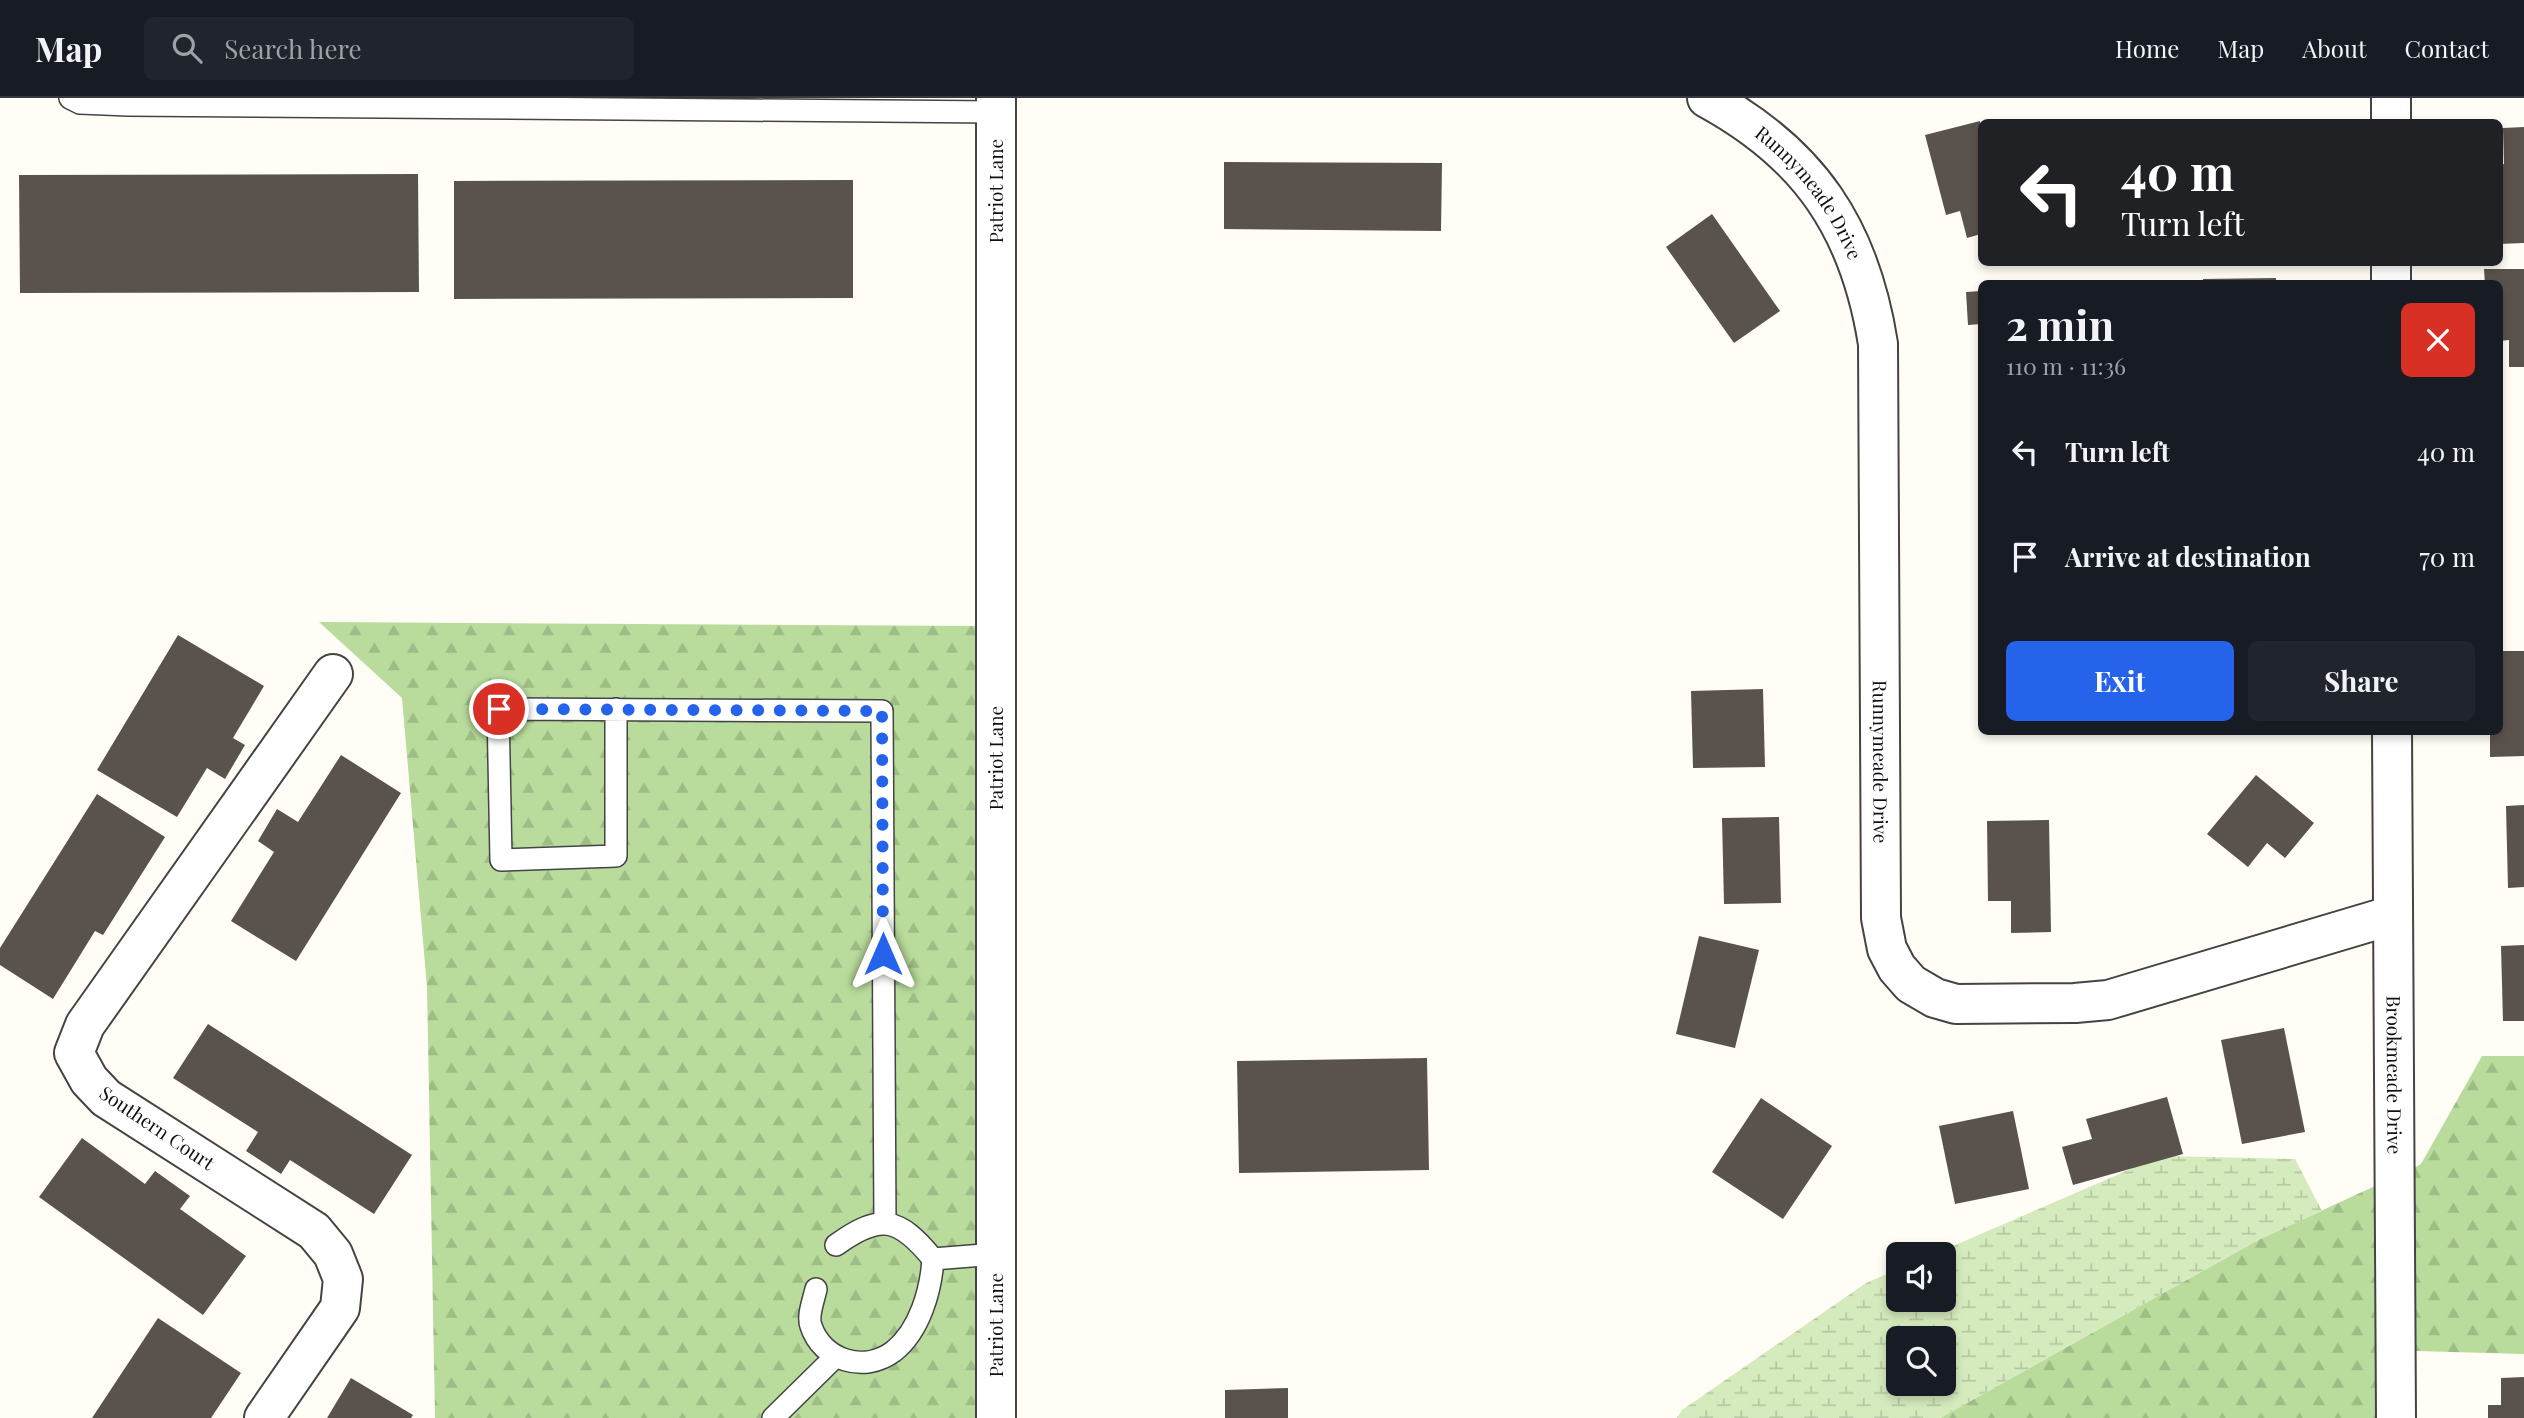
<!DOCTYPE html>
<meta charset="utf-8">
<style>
:root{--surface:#171b24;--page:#20242c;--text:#f1f3f6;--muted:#9ea1a6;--line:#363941;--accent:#2563eb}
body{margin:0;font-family:"Playfair Display",serif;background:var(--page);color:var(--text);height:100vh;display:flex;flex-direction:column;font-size:26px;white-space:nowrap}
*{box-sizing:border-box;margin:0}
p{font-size:23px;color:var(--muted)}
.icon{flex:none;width:38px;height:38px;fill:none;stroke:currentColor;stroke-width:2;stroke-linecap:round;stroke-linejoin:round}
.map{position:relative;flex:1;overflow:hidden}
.details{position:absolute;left:1978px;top:182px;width:525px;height:455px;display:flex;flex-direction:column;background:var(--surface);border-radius:10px;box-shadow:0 4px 10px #0003}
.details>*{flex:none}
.banner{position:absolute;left:1978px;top:21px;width:525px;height:147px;border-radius:10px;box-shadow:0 4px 10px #0003;background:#202124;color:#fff;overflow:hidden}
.controls{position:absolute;left:1886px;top:1144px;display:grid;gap:14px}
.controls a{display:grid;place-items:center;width:70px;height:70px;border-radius:10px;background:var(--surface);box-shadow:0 4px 10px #0003;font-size:35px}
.pin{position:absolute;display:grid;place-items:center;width:60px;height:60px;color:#fff;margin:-30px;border:4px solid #fff;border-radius:50%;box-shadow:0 2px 7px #0007}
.me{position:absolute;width:77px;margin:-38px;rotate:0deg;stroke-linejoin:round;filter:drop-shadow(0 0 5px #0008)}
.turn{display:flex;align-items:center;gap:24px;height:147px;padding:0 28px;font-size:32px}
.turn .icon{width:91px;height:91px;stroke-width:2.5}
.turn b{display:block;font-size:49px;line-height:60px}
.round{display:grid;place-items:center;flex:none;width:74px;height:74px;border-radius:10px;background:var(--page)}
.overview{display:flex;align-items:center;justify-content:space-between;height:119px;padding:0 28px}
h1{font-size:42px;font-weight:700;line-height:52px}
.button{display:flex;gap:14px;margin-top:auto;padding:14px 28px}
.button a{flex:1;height:80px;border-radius:10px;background:var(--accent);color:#fff;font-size:28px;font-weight:700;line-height:80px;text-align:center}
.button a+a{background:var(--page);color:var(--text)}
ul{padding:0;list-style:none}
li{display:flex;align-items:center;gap:21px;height:105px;padding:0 28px}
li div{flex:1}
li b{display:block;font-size:26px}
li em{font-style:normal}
header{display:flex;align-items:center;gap:42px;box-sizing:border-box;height:98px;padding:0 35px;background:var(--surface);border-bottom:2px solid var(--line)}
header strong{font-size:33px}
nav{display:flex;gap:38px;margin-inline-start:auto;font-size:24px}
.search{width:490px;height:63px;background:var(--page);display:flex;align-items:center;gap:18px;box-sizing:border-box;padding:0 24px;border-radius:10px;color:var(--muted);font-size:26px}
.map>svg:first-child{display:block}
</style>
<header>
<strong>Map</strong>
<div class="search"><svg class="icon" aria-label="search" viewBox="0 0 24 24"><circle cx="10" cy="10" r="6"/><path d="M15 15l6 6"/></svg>Search here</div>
<nav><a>Home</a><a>Map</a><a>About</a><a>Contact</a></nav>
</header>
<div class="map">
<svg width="2524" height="1320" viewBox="0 0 2524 1320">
<defs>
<pattern id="forest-firs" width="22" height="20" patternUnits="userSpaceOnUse" patternTransform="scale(1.75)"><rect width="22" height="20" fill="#b9dc9c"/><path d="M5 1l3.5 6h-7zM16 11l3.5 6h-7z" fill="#9ebc85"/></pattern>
<pattern id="wetland-marsh" width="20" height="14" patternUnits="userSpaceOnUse" patternTransform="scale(1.75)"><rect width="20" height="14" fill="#d5ebbd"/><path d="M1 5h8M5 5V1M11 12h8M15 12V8" fill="none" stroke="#b6c8a1"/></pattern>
</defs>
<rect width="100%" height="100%" fill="#fffdf5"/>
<!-- forest -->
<g fill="url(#forest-firs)">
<polygon points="319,524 976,528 977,1320 435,1320 427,889 402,600"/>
<polygon points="2482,958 2524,958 2524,1256 2415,1253 2414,1070 2421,1066"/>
<polygon points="2375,1088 2377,1320 1940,1320 2258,1142"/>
</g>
<!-- wetland -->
<path fill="url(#wetland-marsh)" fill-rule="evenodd" d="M 2161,1058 L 2295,1061 L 2322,1113 L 2258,1142 L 1940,1320 L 1677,1320 L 1682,1312 L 1866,1185 L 1899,1171 L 1899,1202 L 1944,1202 L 1944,1157 L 1932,1157 ZM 1899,1241 L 1944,1241 L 1944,1286 L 1899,1286 Z"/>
<!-- building -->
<g fill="#5a524d">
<polygon points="1980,23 1981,136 1967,140 1960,113 1946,117 1925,37"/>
<polygon points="2524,29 2524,145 2499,146 2499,67 2504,66 2503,30"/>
<polygon points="1224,64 1442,65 1441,133 1224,131"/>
<polygon points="418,76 419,194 20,195 19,77"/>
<polygon points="853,82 853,200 454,201 454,83"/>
<polygon points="1712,116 1780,213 1734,245 1666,149"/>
<polygon points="2484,171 2524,171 2524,269 2509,269 2509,242 2499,243 2499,186 2485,186"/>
<polygon points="2276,180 2276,186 2203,186 2203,181"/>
<polygon points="1981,193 1981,226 1968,227 1966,194"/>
<polygon points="178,537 264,588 233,640 245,647 225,681 207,670 177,719 97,672"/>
<polygon points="2499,553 2524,553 2524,658 2490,659 2490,634 2499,634"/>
<polygon points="1763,591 1765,669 1693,670 1691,593"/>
<polygon points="341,657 401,695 296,863 231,823 274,754 258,743 277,711 298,724"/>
<polygon points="2256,677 2314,725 2285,760 2267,745 2248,769 2207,736"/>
<polygon points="97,696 165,739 103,837 95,833 53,901 0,867 0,850"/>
<polygon points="2524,707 2524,789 2508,790 2506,708"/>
<polygon points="1779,719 1781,805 1724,806 1722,720"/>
<polygon points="2049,722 2051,834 2011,835 2011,803 1988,803 1987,723"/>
<polygon points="1699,838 1759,852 1735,950 1676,936"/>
<polygon points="2524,847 2524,923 2503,923 2501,848"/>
<polygon points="208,926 412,1057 374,1116 290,1062 281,1076 246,1053 258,1034 173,980"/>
<polygon points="2284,930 2305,1034 2242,1046 2221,942"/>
<polygon points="1427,960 1429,1072 1239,1075 1237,963"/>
<polygon points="2167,999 2183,1056 2073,1087 2062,1049 2092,1041 2086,1021"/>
<polygon points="1761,1000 1832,1048 1783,1121 1712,1074"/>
<polygon points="2013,1013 2029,1091 1955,1106 1939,1028"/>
<polygon points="82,1040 145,1086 155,1073 190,1098 180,1111 246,1158 203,1217 39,1099"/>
<polygon points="158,1220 241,1275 211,1320 92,1320"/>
<polygon points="2524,1279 2524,1320 2488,1320 2488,1307 2501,1307 2501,1280"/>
<polygon points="351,1280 413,1317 411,1320 327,1320"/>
<polygon points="1288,1290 1288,1320 1225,1320 1225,1292"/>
</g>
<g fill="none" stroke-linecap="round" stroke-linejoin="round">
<!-- service casing -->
<g stroke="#444" stroke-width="24">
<g id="service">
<polyline points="70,0 80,5 128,7 996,14"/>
<polyline points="616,611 616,758 501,762 498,611 882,613 885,1125"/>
<path d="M 836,1147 C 880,1115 899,1119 933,1161"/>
<path d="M 816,1191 C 814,1201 807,1218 811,1228 C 822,1262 864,1276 894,1253 C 920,1232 931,1192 933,1161 L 996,1156"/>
<polyline points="773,1320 834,1260"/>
</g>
</g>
<!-- minor casing -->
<g stroke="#444" stroke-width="42">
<g id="minor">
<polyline points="996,0 996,1320"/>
<path id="s1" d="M 1707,0 C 1810,56 1860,131 1878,246 L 1881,820 L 1887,851 L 1897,870 L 1911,886 L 1935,900 L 1956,906 L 2075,905 L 2108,902 L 2393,817"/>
<polyline points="2391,0 2391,24"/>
<polyline points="2391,164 2391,186"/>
<path id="s2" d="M 2392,634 L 2396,1320"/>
<polyline points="264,1320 340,1210 343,1181 333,1156 314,1133 106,1000 89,982 74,955 85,927 333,576"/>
</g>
</g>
<!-- service -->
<use href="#service" stroke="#fff" stroke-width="21"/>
<!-- minor -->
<use href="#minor" stroke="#fff" stroke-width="38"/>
</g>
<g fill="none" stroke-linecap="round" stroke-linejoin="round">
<!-- route -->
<polyline stroke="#2563eb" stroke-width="12" stroke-dasharray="0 21.6" points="499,611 882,613 883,856"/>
</g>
<g text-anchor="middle" stroke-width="7" stroke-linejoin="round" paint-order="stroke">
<!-- street labels -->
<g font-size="19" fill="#111" stroke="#fff">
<text transform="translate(996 93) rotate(-90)" y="7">Patriot Lane</text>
<text dy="7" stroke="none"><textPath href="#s1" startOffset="142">Runnymeade Drive</textPath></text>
<text transform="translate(996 660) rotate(-90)" y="7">Patriot Lane</text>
<text dy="7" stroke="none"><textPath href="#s1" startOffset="730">Runnymeade Drive</textPath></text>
<text dy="7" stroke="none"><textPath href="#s2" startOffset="343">Brookmeade Drive</textPath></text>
<text transform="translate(157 1030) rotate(34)" y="7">Southern Court</text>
<text transform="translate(996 1227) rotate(-90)" y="7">Patriot Lane</text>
</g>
</g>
</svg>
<div class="controls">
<a><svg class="icon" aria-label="sound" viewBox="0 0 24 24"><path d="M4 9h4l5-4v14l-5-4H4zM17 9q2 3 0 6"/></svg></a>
<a><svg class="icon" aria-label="search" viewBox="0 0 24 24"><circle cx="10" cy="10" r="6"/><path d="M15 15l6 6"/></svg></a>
</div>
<div class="pin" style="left:499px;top:611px;background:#d93025"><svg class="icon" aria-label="arrive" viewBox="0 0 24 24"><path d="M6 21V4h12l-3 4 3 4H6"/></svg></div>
<svg class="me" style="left:883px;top:856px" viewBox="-20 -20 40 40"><path d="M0-17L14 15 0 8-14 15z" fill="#2563eb" stroke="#fff" stroke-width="4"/></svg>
<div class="banner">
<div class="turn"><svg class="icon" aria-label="left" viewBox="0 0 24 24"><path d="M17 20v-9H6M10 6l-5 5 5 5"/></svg><div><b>40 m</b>Turn left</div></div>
</div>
<section class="details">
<div class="overview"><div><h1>2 min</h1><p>110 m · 11:36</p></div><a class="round" style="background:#d93025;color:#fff"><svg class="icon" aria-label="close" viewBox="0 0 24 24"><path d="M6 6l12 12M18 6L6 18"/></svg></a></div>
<ul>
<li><svg class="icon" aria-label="left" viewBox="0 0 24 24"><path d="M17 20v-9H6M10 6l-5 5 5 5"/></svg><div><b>Turn left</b></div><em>40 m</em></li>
<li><svg class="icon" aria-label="arrive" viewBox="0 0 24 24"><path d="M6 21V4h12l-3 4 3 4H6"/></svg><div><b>Arrive at destination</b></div><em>70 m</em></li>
</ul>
<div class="button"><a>Exit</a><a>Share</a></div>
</section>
</div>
